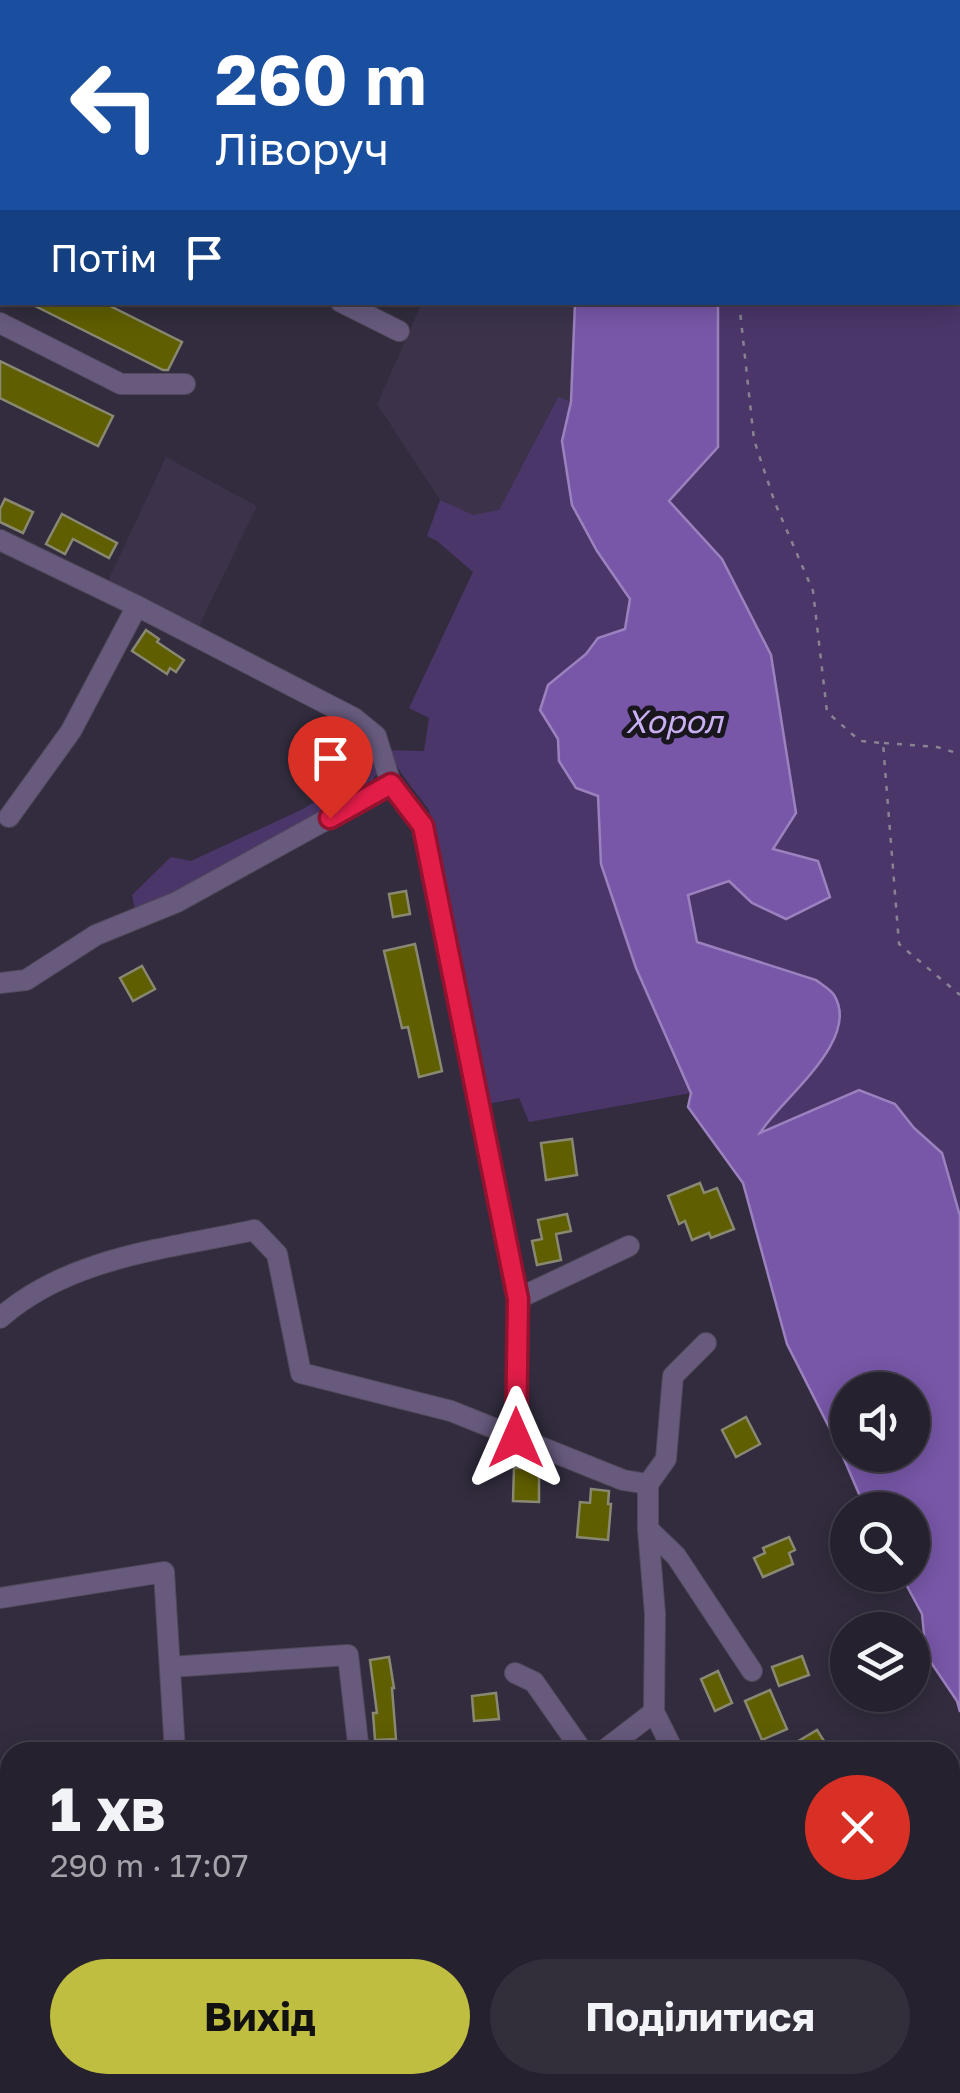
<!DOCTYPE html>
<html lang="uk">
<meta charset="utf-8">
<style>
:root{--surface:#26212e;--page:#322e3a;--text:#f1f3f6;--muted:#a4a3aa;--line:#423e4a;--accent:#bfbe41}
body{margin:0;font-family:"Golos Text",sans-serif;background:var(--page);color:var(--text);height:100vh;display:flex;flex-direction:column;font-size:38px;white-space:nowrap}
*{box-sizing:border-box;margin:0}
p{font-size:32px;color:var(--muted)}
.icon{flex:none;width:55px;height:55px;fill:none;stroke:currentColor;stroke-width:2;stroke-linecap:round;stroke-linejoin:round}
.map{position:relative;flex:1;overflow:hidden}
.drawer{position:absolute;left:0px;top:1742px;width:960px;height:352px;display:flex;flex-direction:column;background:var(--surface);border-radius:30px 30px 0 0;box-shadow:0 5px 25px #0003,0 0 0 2px var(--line)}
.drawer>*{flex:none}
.hud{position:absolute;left:0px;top:0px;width:960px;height:305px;box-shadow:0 5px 25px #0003,0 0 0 2px var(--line);background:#1a4fa0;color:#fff;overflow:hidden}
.fabs{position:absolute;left:830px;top:1372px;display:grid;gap:20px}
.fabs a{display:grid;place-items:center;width:100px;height:100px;border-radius:50%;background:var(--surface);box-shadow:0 5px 25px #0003,0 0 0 2px var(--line);font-size:50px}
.pin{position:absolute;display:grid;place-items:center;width:85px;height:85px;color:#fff;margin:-102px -42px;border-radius:50% 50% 50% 0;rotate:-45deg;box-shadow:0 0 10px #0007}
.pin .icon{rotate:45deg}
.me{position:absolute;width:110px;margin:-55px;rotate:0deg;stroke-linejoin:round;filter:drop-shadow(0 0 8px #0008)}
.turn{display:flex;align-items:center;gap:35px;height:210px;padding:0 50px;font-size:45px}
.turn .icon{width:130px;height:130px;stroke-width:2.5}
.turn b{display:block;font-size:70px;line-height:85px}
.then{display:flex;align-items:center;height:95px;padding:0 50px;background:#0003;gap:20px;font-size:38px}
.round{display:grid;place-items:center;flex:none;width:105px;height:105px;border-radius:52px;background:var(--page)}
.summary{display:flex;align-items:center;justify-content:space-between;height:170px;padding:0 50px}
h1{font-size:60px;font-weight:700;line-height:75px}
.primary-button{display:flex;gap:20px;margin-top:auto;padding:20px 50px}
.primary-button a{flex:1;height:115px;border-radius:60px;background:var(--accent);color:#111;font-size:40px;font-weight:700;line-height:115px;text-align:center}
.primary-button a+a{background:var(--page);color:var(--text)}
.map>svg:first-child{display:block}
</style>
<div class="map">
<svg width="960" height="2093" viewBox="0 0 960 2093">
<rect width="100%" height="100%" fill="#322c3e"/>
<!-- built -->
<g fill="#3c334b">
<polygon points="422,303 575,303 571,402 557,398 499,510 473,516 440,500 377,404"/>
<polygon points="166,457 257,506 198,628 108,581"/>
</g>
<!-- green -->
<g fill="#4b366a">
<polygon points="960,91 960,1216 942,1153 914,1128 895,1104 859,1090 758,1134 810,1076 816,980 697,942 688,895 729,881 752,903 785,919 830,897 772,849 668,501 718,447 718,303 958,302 958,95"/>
<path d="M 558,397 L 571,402 L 562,441 L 597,551 L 630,599 L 625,629 L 598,638 L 590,649 L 548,685 L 540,710 L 558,739 L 559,761 L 576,788 L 598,796 L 601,864 L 636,968 L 691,1093 L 529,1122 L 519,1098 L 488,1104 L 429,810 C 416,792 402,777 392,757 L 384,760 L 370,785 L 172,893 L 135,909 L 132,895 L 171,857 L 191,861 L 303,809 L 358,774 L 381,750 L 424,751 L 429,718 L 409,708 L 473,572 L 437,541 L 427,536 L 440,500 L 473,515 L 499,510 Z"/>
</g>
<!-- water -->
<path fill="#7857a8" stroke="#9b82bf" stroke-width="2.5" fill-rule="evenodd" d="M 575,303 L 718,303 L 718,447 L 669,501 L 722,559 L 771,655 L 796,813 L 773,849 L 818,861 L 830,897 L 786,919 L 752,903 L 729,881 L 688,895 L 697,942 L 816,980 C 822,985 830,989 834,995 C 862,1040 781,1099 760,1133 L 859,1090 L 895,1104 L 914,1128 L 942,1153 L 960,1216 L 960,1712 L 957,1701 L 926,1655 L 922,1614 L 901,1575 L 912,1575 L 912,1510 L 866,1510 L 837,1443 L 787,1344 L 743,1183 L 688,1107 L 691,1093 L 636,968 L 601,864 L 598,796 L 576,788 L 559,761 L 558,739 L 540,710 L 548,685 L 586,654 L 598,638 L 625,629 L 630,599 L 597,551 L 572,505 L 562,441 L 571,402 ZM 848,1390 L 912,1390 L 912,1455 L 848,1455 Z"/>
<!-- building -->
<g fill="#5f5e00" stroke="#898973" stroke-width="2.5">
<polygon points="27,302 102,302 182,342 168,370 163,370"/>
<polygon points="0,361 113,416 98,446 0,398"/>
<polygon points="5,499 33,512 23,533 0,522 0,509"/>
<polygon points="62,514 117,543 109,558 73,539 65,554 46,544"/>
<polygon points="146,630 159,639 157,642 184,660 176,672 170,668 167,674 132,651"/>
<polygon points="406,891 410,914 393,917 389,894"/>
<polygon points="415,944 442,1071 419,1077 408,1027 402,1028 384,951"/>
<polygon points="142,966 155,989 133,1001 120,978"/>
<polygon points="572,1139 577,1175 546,1180 541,1143"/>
<polygon points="700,1183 704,1193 717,1188 734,1229 711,1238 709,1233 692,1240 685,1221 679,1224 668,1196"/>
<polygon points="567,1214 571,1231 556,1234 561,1260 537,1265 532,1241 542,1239 538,1220"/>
<polygon points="746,1417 760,1444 736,1457 722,1430"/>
<polygon points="514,1468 539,1468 539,1502 513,1501"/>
<polygon points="591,1489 609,1491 608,1504 611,1504 608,1540 577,1537 580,1502 590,1503"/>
<polygon points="789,1537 795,1550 789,1553 793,1564 763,1577 754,1558 765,1553 763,1548"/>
<polygon points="802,1656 809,1675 779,1686 772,1667"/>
<polygon points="389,1657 394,1688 392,1688 396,1739 375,1740 373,1713 377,1713 370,1660"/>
<polygon points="718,1671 732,1703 715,1711 701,1679"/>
<polygon points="770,1690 787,1729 762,1740 745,1701"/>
<polygon points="496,1693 499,1719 474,1721 472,1696"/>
<polygon points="817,1730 831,1752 780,1752"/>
</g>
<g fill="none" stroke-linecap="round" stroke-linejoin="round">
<!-- minor casing -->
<g stroke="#504a5b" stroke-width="22">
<g id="minor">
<polyline points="80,0 85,2"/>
<polyline points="143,2 145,0"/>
<polyline points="0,71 2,68"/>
<polyline points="0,113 2,115"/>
<polyline points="0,193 2,191"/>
<polyline points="341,302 399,331"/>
<polyline points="0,323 121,384 185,384"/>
<polyline points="0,540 137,606 354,718 376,736 391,784 423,826 517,1299 517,1438"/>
<polyline points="9,817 71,731 137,606"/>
<polyline points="0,983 26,980 96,935 177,902 391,784"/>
<polyline points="517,1299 629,1246"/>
<path d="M 0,1318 C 69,1257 167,1249 254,1230 L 277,1254 L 301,1373 L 451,1411 L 623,1480 L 648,1484"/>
<polyline points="648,1484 648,1529 655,1614 654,1712 674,1752"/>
<polyline points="648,1484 666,1459 673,1376 706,1343"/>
<polyline points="648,1529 676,1556 752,1671"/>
<polyline points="0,1598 164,1572 175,1752"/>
<polyline points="170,1667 348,1655 359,1752"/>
<polyline points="515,1673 534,1682 583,1752"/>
<polyline points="602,1752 654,1712"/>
<polyline points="0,1919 10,1920"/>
<polyline points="950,1924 960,1918"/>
<polyline points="950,1950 960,1963"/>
<polyline points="532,2085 533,2093"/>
<polyline points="763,2085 765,2093"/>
<polyline points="673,2093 686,2085"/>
</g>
</g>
<!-- path -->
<g stroke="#888392" stroke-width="2.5" stroke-dasharray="5 8" stroke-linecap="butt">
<polyline points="765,2 767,0"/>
<polyline points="0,217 2,215"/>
<polyline points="739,302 754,440 775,503 813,591 827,712 860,741 883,743 899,944 960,995"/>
<polyline points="884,743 937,747 960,754"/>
<polyline points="690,1744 750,1752"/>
</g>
<!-- minor -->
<use href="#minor" stroke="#675a7d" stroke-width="20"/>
</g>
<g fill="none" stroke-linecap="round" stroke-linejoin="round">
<!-- route casing -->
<g stroke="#92132f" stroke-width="25">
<polyline id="route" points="330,818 391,784 423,826 518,1299 516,1438"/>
</g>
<!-- route -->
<use href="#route" stroke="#e11d48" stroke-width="18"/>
</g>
<g text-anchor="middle" stroke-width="10" stroke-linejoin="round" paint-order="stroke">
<!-- water labels -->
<g font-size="32" font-style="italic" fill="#c9b0f2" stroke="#19161e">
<text x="674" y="733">Хорол</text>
</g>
</g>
</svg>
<div class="fabs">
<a><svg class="icon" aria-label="sound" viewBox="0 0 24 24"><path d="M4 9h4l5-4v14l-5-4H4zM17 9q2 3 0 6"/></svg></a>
<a><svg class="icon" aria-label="search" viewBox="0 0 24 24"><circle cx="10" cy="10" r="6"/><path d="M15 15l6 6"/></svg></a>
<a><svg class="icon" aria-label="layers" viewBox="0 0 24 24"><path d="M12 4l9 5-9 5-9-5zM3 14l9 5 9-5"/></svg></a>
</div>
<div class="pin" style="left:330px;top:818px;background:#d93025"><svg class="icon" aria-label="arrive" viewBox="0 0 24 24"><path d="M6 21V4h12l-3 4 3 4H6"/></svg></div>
<svg class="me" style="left:516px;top:1438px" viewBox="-20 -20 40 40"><path d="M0-17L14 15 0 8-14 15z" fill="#e11d48" stroke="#fff" stroke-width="4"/></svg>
<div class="hud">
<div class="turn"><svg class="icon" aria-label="left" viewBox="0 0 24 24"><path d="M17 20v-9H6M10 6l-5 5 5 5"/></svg><div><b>260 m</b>Ліворуч</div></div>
<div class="then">Потім<svg class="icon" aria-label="arrive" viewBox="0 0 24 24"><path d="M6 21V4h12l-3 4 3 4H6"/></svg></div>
</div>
<section class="drawer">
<div class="summary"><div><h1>1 хв</h1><p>290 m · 17:07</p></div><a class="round" style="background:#d93025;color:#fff"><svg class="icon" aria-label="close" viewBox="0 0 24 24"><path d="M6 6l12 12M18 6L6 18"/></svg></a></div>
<div class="primary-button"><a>Вихід</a><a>Поділитися</a></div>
</section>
</div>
